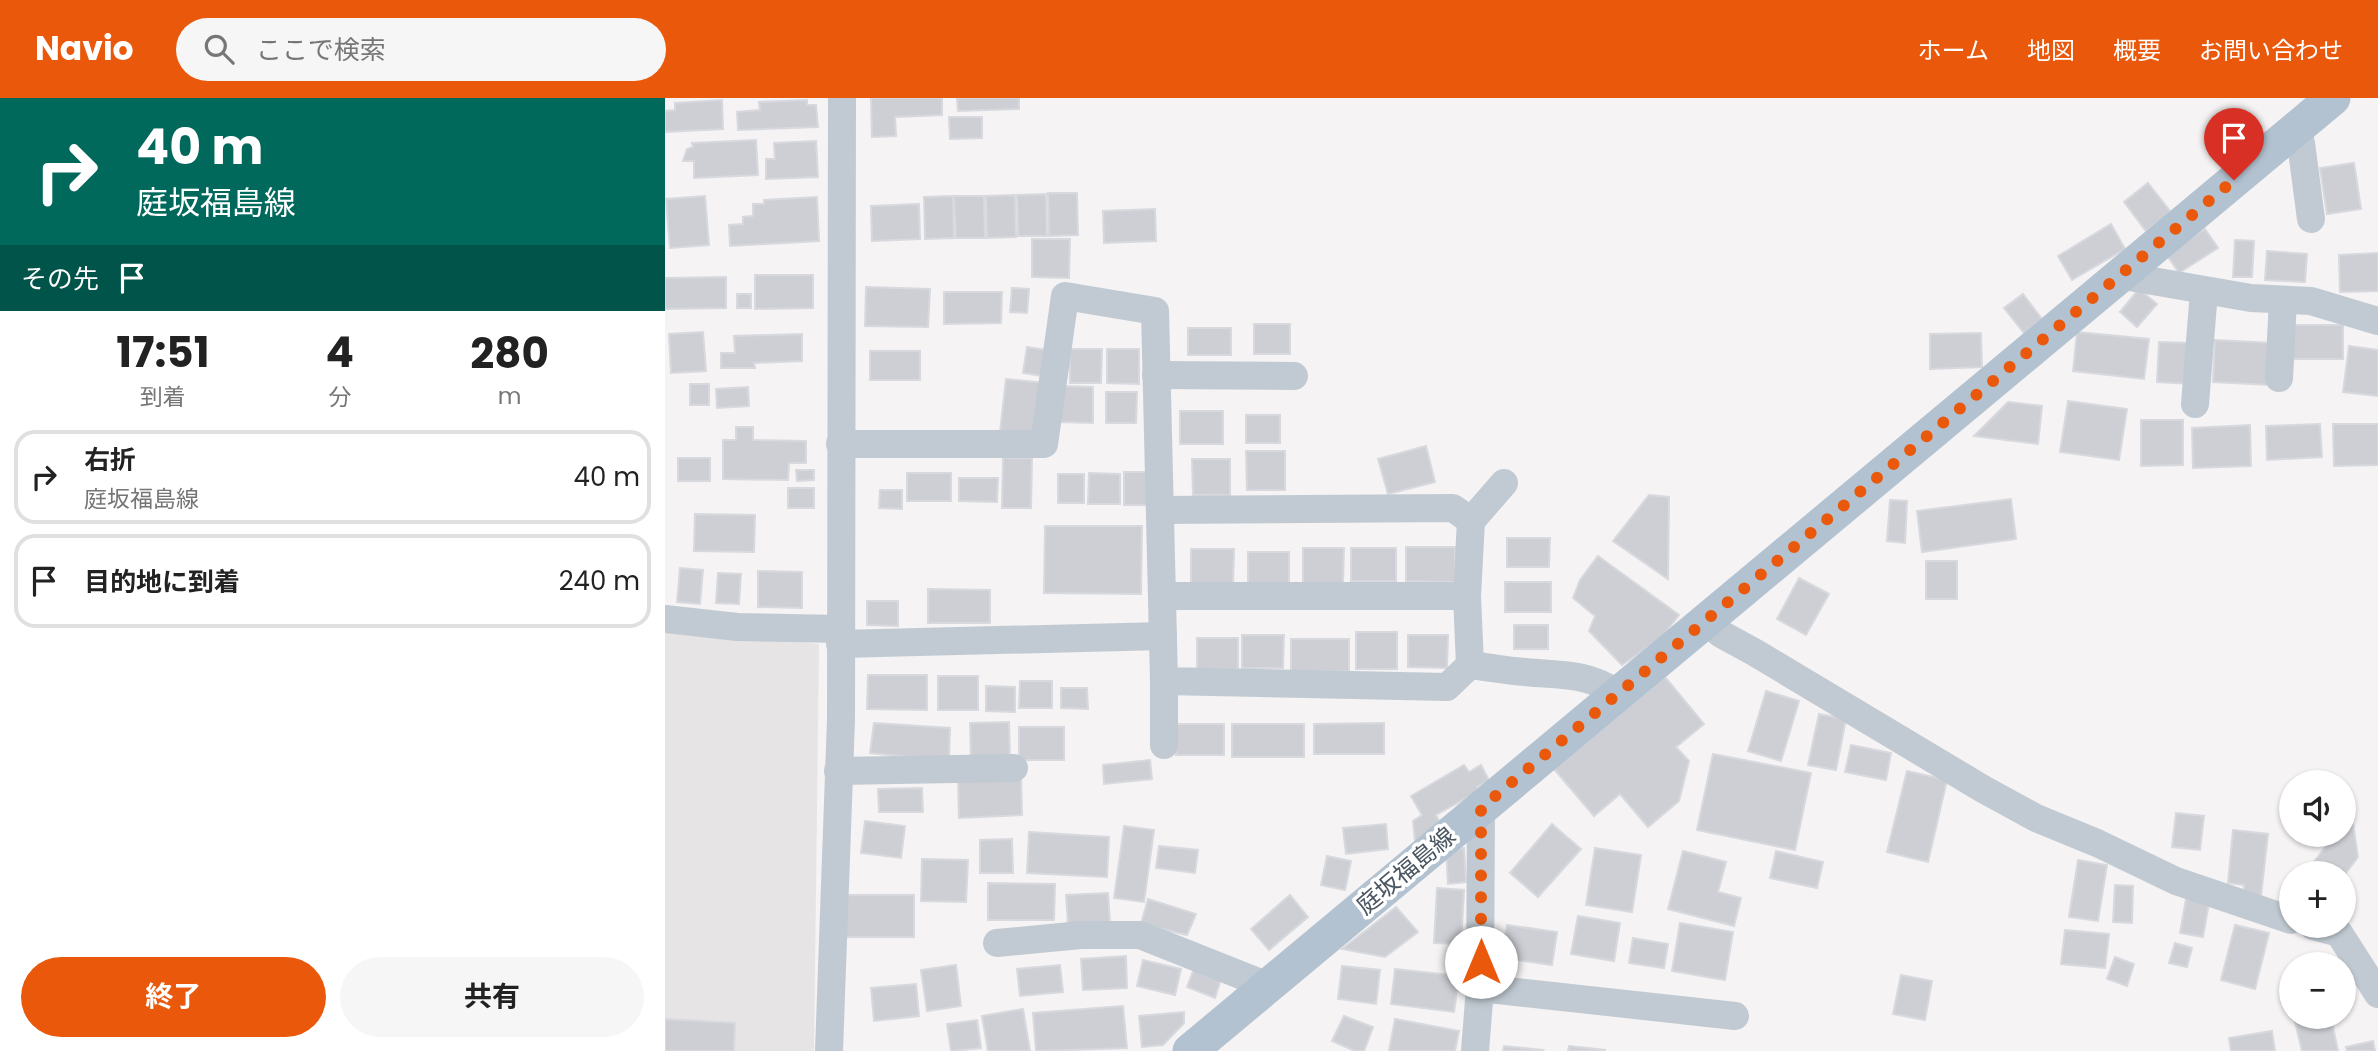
<!DOCTYPE html>
<html lang="ja">
<meta charset="utf-8">
<style>
:root{--surface:#fff;--page:#f6f6f6;--text:#222;--muted:#767676;--line:#e0e0e0;--accent:#ea580c}
body{margin:0;font-family:Poppins,"Noto Sans JP",sans-serif;background:var(--page);color:var(--text);height:100vh;display:flex;flex-direction:column;font-size:26px;white-space:nowrap}
*{box-sizing:border-box;margin:0}
p{font-size:23px;color:var(--muted)}
.icon{flex:none;width:38px;height:38px;fill:none;stroke:currentColor;stroke-width:2;stroke-linecap:round;stroke-linejoin:round}
.map{position:relative;flex:1;overflow:hidden}
.side{display:flex;flex-direction:column;background:var(--surface);width:665px}
.side>*{flex:none}
.hud{background:#00695c;color:#fff;overflow:hidden}
.fabs{position:absolute;left:1614px;top:672px;display:grid;gap:14px}
.fabs a{display:grid;place-items:center;width:77px;height:77px;border-radius:50%;background:var(--surface);box-shadow:0 2px 5px #0004;font-size:35px}
.pin{position:absolute;display:grid;place-items:center;width:60px;height:60px;color:#fff;margin:-72px -30px;border-radius:50% 50% 50% 0;rotate:-45deg;box-shadow:0 0 7px #0007}
.pin .icon{rotate:45deg}
.me{position:absolute;width:77px;margin:-38px;rotate:0deg;stroke-linejoin:round;filter:drop-shadow(0 0 5px #0008)}
.turn{display:flex;align-items:center;gap:24px;height:147px;padding:0 21px;font-size:32px}
.turn .icon{width:91px;height:91px;stroke-width:2.5}
.turn b{display:block;font-size:49px;line-height:60px}
.then{display:flex;align-items:center;height:66px;padding:0 21px;background:#0003;gap:14px;font-size:26px}
.eta{display:flex;justify-content:space-evenly;align-items:center;height:119px;text-align:center}
.eta b{font-size:42px;font-weight:700;line-height:49px}
.cta{display:flex;gap:14px;margin-top:auto;padding:14px 21px}
.cta a{flex:1;height:80px;border-radius:42px;background:var(--accent);color:#fff;font-size:28px;font-weight:700;line-height:80px;text-align:center}
.cta a+a{background:var(--page);color:var(--text)}
ul{padding:0;list-style:none}
li{display:flex;align-items:center;gap:21px;height:94px;margin:0 14px 10px;padding:0 7px;border:4px solid var(--line);border-radius:21px}
li div{flex:1}
li b{display:block;font-size:26px}
li em{font-style:normal}
header{display:flex;align-items:center;gap:42px;box-sizing:border-box;height:98px;padding:0 35px;background:var(--accent);color:#fff}
header strong{font-size:33px}
nav{display:flex;gap:38px;margin-inline-start:auto;font-size:24px}
.search{width:490px;height:63px;background:var(--page);display:flex;align-items:center;gap:18px;box-sizing:border-box;padding:0 24px;border-radius:38px;color:var(--muted);font-size:26px}
main{display:flex;flex:1;min-height:0}
.map>svg:first-child{display:block}
</style>
<header>
<strong>Navio</strong>
<div class="search"><svg class="icon" aria-label="search" viewBox="0 0 24 24"><circle cx="10" cy="10" r="6"/><path d="M15 15l6 6"/></svg>ここで検索</div>
<nav><a>ホーム</a><a>地図</a><a>概要</a><a>お問い合わせ</a></nav>
</header>
<main>
<section class="side">
<div class="hud">
<div class="turn"><svg class="icon" aria-label="right" viewBox="0 0 24 24"><path d="M7 20v-9h11M14 6l5 5-5 5"/></svg><div><b>40 m</b>庭坂福島線</div></div>
<div class="then">その先<svg class="icon" aria-label="arrive" viewBox="0 0 24 24"><path d="M6 21V4h12l-3 4 3 4H6"/></svg></div>
</div>
<div class="eta">
<div><b>17:51</b><p>到着</p></div>
<div><b>4</b><p>分</p></div>
<div><b>280</b><p>m</p></div>
</div>
<ul>
<li><svg class="icon" aria-label="right" viewBox="0 0 24 24"><path d="M7 20v-9h11M14 6l5 5-5 5"/></svg><div><b>右折</b><p>庭坂福島線</p></div><em>40 m</em></li>
<li><svg class="icon" aria-label="arrive" viewBox="0 0 24 24"><path d="M6 21V4h12l-3 4 3 4H6"/></svg><div><b>目的地に到着</b></div><em>240 m</em></li>
</ul>
<div class="cta"><a>終了</a><a>共有</a></div>
</section>
<div class="map">
<svg width="1713" height="953" viewBox="0 0 1713 953">
<rect width="100%" height="100%" fill="#f5f3f3"/>
<!-- education -->
<polygon fill="#e6e4e5" points="0,530 154,546 149,953 0,953"/>
<!-- building -->
<g fill="#cdcfd5" stroke="#d7d9de" stroke-width="2">
<polygon points="206,0 277,0 277,17 230,19 231,38 207,39"/>
<polygon points="292,0 354,0 354,11 293,13"/>
<polygon points="57,2 58,31 0,34 0,13 10,12 10,5"/>
<polygon points="142,2 142,7 151,7 153,29 73,32 72,14 95,12 94,4"/>
<polygon points="284,19 317,19 317,40 285,41"/>
<polygon points="91,42 93,77 29,80 29,63 18,63 22,51 28,49 27,45"/>
<polygon points="151,43 153,79 101,81 101,61 110,61 109,45"/>
<polygon points="1689,65 1696,111 1662,116 1655,70"/>
<polygon points="1483,85 1506,114 1481,133 1459,104"/>
<polygon points="383,95 412,95 413,137 384,138"/>
<polygon points="381,96 382,138 353,138 352,97"/>
<polygon points="350,97 351,139 322,140 321,98"/>
<polygon points="40,98 44,147 5,150 1,101"/>
<polygon points="288,98 289,140 260,141 259,99"/>
<polygon points="289,98 319,98 320,140 291,140"/>
<polygon points="152,99 154,143 65,148 64,127 78,126 78,119 88,118 88,106 99,106 99,102"/>
<polygon points="254,106 255,141 207,143 206,108"/>
<polygon points="490,111 491,143 439,145 438,113"/>
<polygon points="1446,126 1460,151 1407,182 1393,158"/>
<polygon points="1540,131 1553,150 1514,175 1501,156"/>
<polygon points="367,141 405,141 404,180 367,179"/>
<polygon points="1570,142 1589,143 1587,179 1568,179"/>
<polygon points="1602,153 1642,156 1640,184 1600,182"/>
<polygon points="1713,155 1713,193 1675,194 1674,157"/>
<polygon points="90,177 148,177 148,210 90,211"/>
<polygon points="61,179 61,210 0,211 0,180"/>
<polygon points="201,189 265,191 263,229 200,228"/>
<polygon points="347,190 364,191 362,215 345,214"/>
<polygon points="1474,191 1492,206 1472,229 1455,214"/>
<polygon points="279,194 337,194 336,225 279,226"/>
<rect x="72" y="196" width="14" height="14"/>
<polygon points="1358,196 1377,221 1359,235 1339,210"/>
<rect x="589" y="226" width="36" height="30"/>
<rect x="1624" y="227" width="54" height="34"/>
<rect x="523" y="230" width="43" height="27"/>
<polygon points="38,234 41,273 6,275 4,236"/>
<polygon points="1412,234 1484,241 1479,281 1408,273"/>
<polygon points="1316,235 1317,269 1265,271 1265,236"/>
<polygon points="137,236 137,263 89,265 90,270 56,270 56,255 70,255 69,238"/>
<polygon points="1550,242 1608,245 1606,287 1548,284"/>
<polygon points="1494,244 1528,245 1527,286 1492,284"/>
<polygon points="1684,248 1713,252 1713,298 1678,294"/>
<polygon points="362,249 382,252 378,278 358,275"/>
<polygon points="405,251 437,251 436,285 405,285"/>
<polygon points="442,251 474,251 474,286 442,285"/>
<rect x="205" y="253" width="50" height="29"/>
<polygon points="341,281 380,285 374,338 335,334"/>
<rect x="25" y="286" width="19" height="21"/>
<polygon points="394,288 428,289 428,325 394,324"/>
<polygon points="83,289 84,308 52,310 51,291"/>
<polygon points="441,294 472,294 471,325 441,325"/>
<polygon points="1403,303 1462,311 1454,362 1395,354"/>
<polygon points="1343,304 1377,308 1373,346 1309,338"/>
<rect x="515" y="313" width="43" height="33"/>
<rect x="581" y="317" width="34" height="28"/>
<polygon points="1476,322 1518,322 1518,367 1476,368"/>
<polygon points="1655,326 1657,359 1602,362 1601,328"/>
<polygon points="1668,326 1713,326 1713,367 1669,368"/>
<polygon points="1585,327 1586,368 1528,370 1527,330"/>
<polygon points="71,329 88,329 88,342 141,343 141,365 124,365 123,382 58,381 58,342 71,342"/>
<polygon points="761,348 770,384 723,396 713,361"/>
<polygon points="581,353 620,353 620,392 582,392"/>
<rect x="13" y="360" width="32" height="23"/>
<polygon points="338,360 367,360 366,410 337,410"/>
<polygon points="527,361 565,361 565,397 528,397"/>
<polygon points="131,372 149,372 149,382 132,383"/>
<rect x="459" y="374" width="26" height="33"/>
<rect x="242" y="375" width="44" height="28"/>
<polygon points="424,375 455,376 455,406 423,406"/>
<rect x="393" y="376" width="26" height="29"/>
<polygon points="294,380 333,380 332,404 294,403"/>
<rect x="123" y="390" width="26" height="20"/>
<polygon points="215,392 237,392 237,411 214,410"/>
<polygon points="984,397 1004,399 1003,481 948,443"/>
<polygon points="1346,401 1351,441 1257,454 1252,413"/>
<polygon points="1225,402 1242,403 1240,445 1222,443"/>
<polygon points="30,416 90,417 89,454 29,453"/>
<polygon points="380,428 477,428 476,496 379,495"/>
<polygon points="842,440 885,440 884,469 842,469"/>
<polygon points="741,449 790,449 790,484 741,483"/>
<polygon points="638,450 679,450 678,485 638,485"/>
<rect x="686" y="450" width="45" height="33"/>
<polygon points="526,451 569,451 568,487 526,487"/>
<rect x="583" y="454" width="41" height="34"/>
<polygon points="933,458 1014,517 996,540 957,567 924,533 930,518 908,500 915,482"/>
<rect x="1261" y="463" width="31" height="38"/>
<polygon points="15,470 38,472 35,506 12,504"/>
<polygon points="93,473 137,474 137,510 93,509"/>
<polygon points="53,475 76,476 74,506 51,505"/>
<polygon points="1134,480 1164,496 1141,537 1112,521"/>
<rect x="840" y="484" width="46" height="30"/>
<polygon points="263,491 325,492 325,525 263,525"/>
<polygon points="202,503 233,503 233,528 202,527"/>
<rect x="849" y="527" width="34" height="24"/>
<rect x="691" y="534" width="41" height="37"/>
<polygon points="577,537 619,537 618,570 577,570"/>
<polygon points="743,537 783,537 782,570 743,569"/>
<rect x="532" y="540" width="41" height="31"/>
<polygon points="626,541 684,541 684,573 626,574"/>
<polygon points="203,577 262,577 262,612 202,611"/>
<rect x="273" y="578" width="40" height="34"/>
<polygon points="1000,579 1039,626 1011,649 1024,663 1014,703 983,729 955,696 929,718 889,671"/>
<polygon points="355,583 387,583 387,610 354,610"/>
<polygon points="321,588 350,589 350,614 321,613"/>
<polygon points="396,590 422,590 423,611 396,610"/>
<polygon points="1101,593 1134,603 1116,663 1083,653"/>
<polygon points="1154,616 1181,621 1171,672 1143,667"/>
<polygon points="344,624 345,663 306,664 305,625"/>
<polygon points="209,625 285,630 284,663 205,655"/>
<polygon points="719,625 719,656 649,656 649,626"/>
<rect x="511" y="626" width="48" height="31"/>
<rect x="567" y="626" width="72" height="33"/>
<rect x="354" y="629" width="45" height="33"/>
<polygon points="1186,647 1226,655 1221,682 1180,674"/>
<polygon points="1048,656 1146,675 1130,752 1032,732"/>
<polygon points="485,662 487,681 439,686 438,667"/>
<polygon points="799,667 804,674 816,667 824,682 812,689 814,693 771,717 775,725 750,743 748,723 757,717 746,698"/>
<polygon points="1242,673 1282,682 1263,764 1222,754"/>
<polygon points="356,678 357,717 294,720 293,681"/>
<polygon points="257,690 258,714 214,714 213,691"/>
<polygon points="1511,715 1539,718 1535,752 1507,749"/>
<polygon points="200,723 240,728 236,760 196,755"/>
<polygon points="721,726 723,751 681,756 678,730"/>
<polygon points="887,726 916,751 873,799 845,775"/>
<polygon points="1688,726 1693,759 1678,779 1678,775 1653,775 1645,769 1661,748 1660,737 1678,737 1678,727"/>
<polygon points="459,728 489,732 479,804 449,800"/>
<polygon points="1568,732 1603,736 1596,798 1578,796 1579,787 1563,785"/>
<polygon points="364,734 444,739 442,779 362,775"/>
<polygon points="347,741 348,775 315,775 315,742"/>
<polygon points="494,748 533,752 530,775 491,770"/>
<polygon points="799,750 801,784 783,786 781,751"/>
<polygon points="930,750 976,757 967,814 921,807"/>
<polygon points="1018,753 1061,764 1053,794 1076,800 1069,828 1003,811"/>
<polygon points="1111,753 1158,764 1152,790 1105,780"/>
<polygon points="662,758 686,763 680,792 656,787"/>
<polygon points="257,761 303,762 301,804 256,803"/>
<polygon points="1413,762 1442,767 1433,823 1404,819"/>
<polygon points="323,785 390,786 389,822 323,822"/>
<polygon points="1450,787 1468,788 1467,825 1448,824"/>
<polygon points="772,790 799,792 796,846 769,845"/>
<polygon points="443,795 445,825 403,827 401,797"/>
<polygon points="179,797 249,797 249,839 178,839"/>
<polygon points="625,797 643,819 604,852 586,831"/>
<polygon points="483,801 531,816 522,837 476,826"/>
<polygon points="1521,801 1544,805 1538,839 1515,835"/>
<polygon points="731,809 753,834 720,859 677,851"/>
<polygon points="913,818 955,825 949,863 906,856"/>
<polygon points="1015,825 1068,834 1060,882 1007,873"/>
<polygon points="842,827 892,834 887,867 837,860"/>
<polygon points="1570,827 1604,835 1590,891 1556,882"/>
<polygon points="1400,832 1444,836 1440,870 1396,866"/>
<polygon points="968,840 1003,846 999,870 964,865"/>
<polygon points="1510,845 1527,850 1522,869 1504,865"/>
<polygon points="461,858 462,890 418,892 416,861"/>
<polygon points="1450,859 1469,866 1462,888 1442,881"/>
<polygon points="478,862 516,871 510,897 472,888"/>
<polygon points="291,867 296,908 262,913 256,872"/>
<polygon points="395,867 398,894 355,898 352,871"/>
<polygon points="677,868 715,872 711,906 673,901"/>
<polygon points="529,871 556,881 550,900 522,889"/>
<polygon points="730,871 794,878 789,914 726,906"/>
<polygon points="1236,877 1267,883 1260,922 1228,916"/>
<polygon points="251,886 254,918 209,923 206,890"/>
<polygon points="458,908 462,950 371,953 368,915"/>
<polygon points="358,911 365,953 323,953 317,918"/>
<polygon points="519,914 519,925 498,947 477,949 474,918"/>
<polygon points="679,918 708,929 699,953 690,953 667,943"/>
<polygon points="1654,919 1666,919 1673,953 1637,953 1630,924"/>
<polygon points="0,921 70,925 69,953 0,953"/>
<polygon points="730,921 794,933 790,953 724,953"/>
<polygon points="312,922 316,950 286,953 282,926"/>
<polygon points="1607,933 1610,953 1566,953 1564,940"/>
<polygon points="1708,943 1710,953 1682,953 1681,949"/>
<polygon points="839,948 878,952 877,953 838,953"/>
<polygon points="904,948 940,952 940,953 903,953"/>
</g>
<g fill="none" stroke-linecap="round" stroke-linejoin="round">
<!-- minor -->
<g stroke="#c1cad2" stroke-width="28">
<polyline points="1627,34 1636,45 1646,121"/>
<polyline points="1453,177 1586,200 1646,203 1713,223"/>
<polyline points="491,277 629,278"/>
<polyline points="1614,280 1618,202"/>
<polyline points="1530,306 1539,193"/>
<path d="M 175,346 L 379,346 L 400,198 L 490,213 L 499,583 L 782,589 L 805,567 C 823,569 841,573 860,574 C 897,578 921,574 954,596"/>
<polyline points="495,412 788,410 806,423 802,498 805,567"/>
<polyline points="806,423 839,385"/>
<polyline points="497,498 802,498"/>
<polyline points="0,521 72,529 176,531"/>
<polyline points="1040,523 1056,536 1089,554 1318,691 1371,720 1432,745 1511,783 1626,822"/>
<polyline points="175,546 498,538"/>
<polyline points="499,583 499,647"/>
<polyline points="173,673 349,670"/>
<polyline points="1648,828 1674,835 1713,896"/>
<polyline points="332,845 416,837 475,837 603,888"/>
<polyline points="815,890 1070,918"/>
<polyline points="164,953 176,621 177,0"/>
<polyline points="810,953 815,890 816,710"/>
</g>
<!-- major -->
<polyline stroke="#b3c2d1" stroke-width="35" points="525,953 1668,0"/>
</g>
<g fill="none" stroke-linecap="round" stroke-linejoin="round">
<!-- route -->
<polyline stroke="#ea580c" stroke-width="12" stroke-dasharray="0 21.6" points="816,864 816,710 1569,82"/>
</g>
<g text-anchor="middle" stroke-width="7" stroke-linejoin="round" paint-order="stroke">
<!-- street labels -->
<g font-size="24" fill="#4a5661" stroke="#fff">
<text transform="translate(741 773) rotate(-40)" y="8">庭坂福島線</text>
</g>
</g>
</svg>
<div class="fabs">
<a><svg class="icon" aria-label="sound" viewBox="0 0 24 24"><path d="M4 9h4l5-4v14l-5-4H4zM17 9q2 3 0 6"/></svg></a>
<a>+</a>
<a>−</a>
</div>
<div class="pin" style="left:1569px;top:82px;background:#d93025"><svg class="icon" aria-label="arrive" viewBox="0 0 24 24"><path d="M6 21V4h12l-3 4 3 4H6"/></svg></div>
<svg class="me" style="left:816px;top:864px" viewBox="-20 -20 40 40"><circle r="19" fill="#fff"/><path d="M0-13L10 11 0 6-10 11z" fill="#ea580c"/></svg>
</div>
</main>
